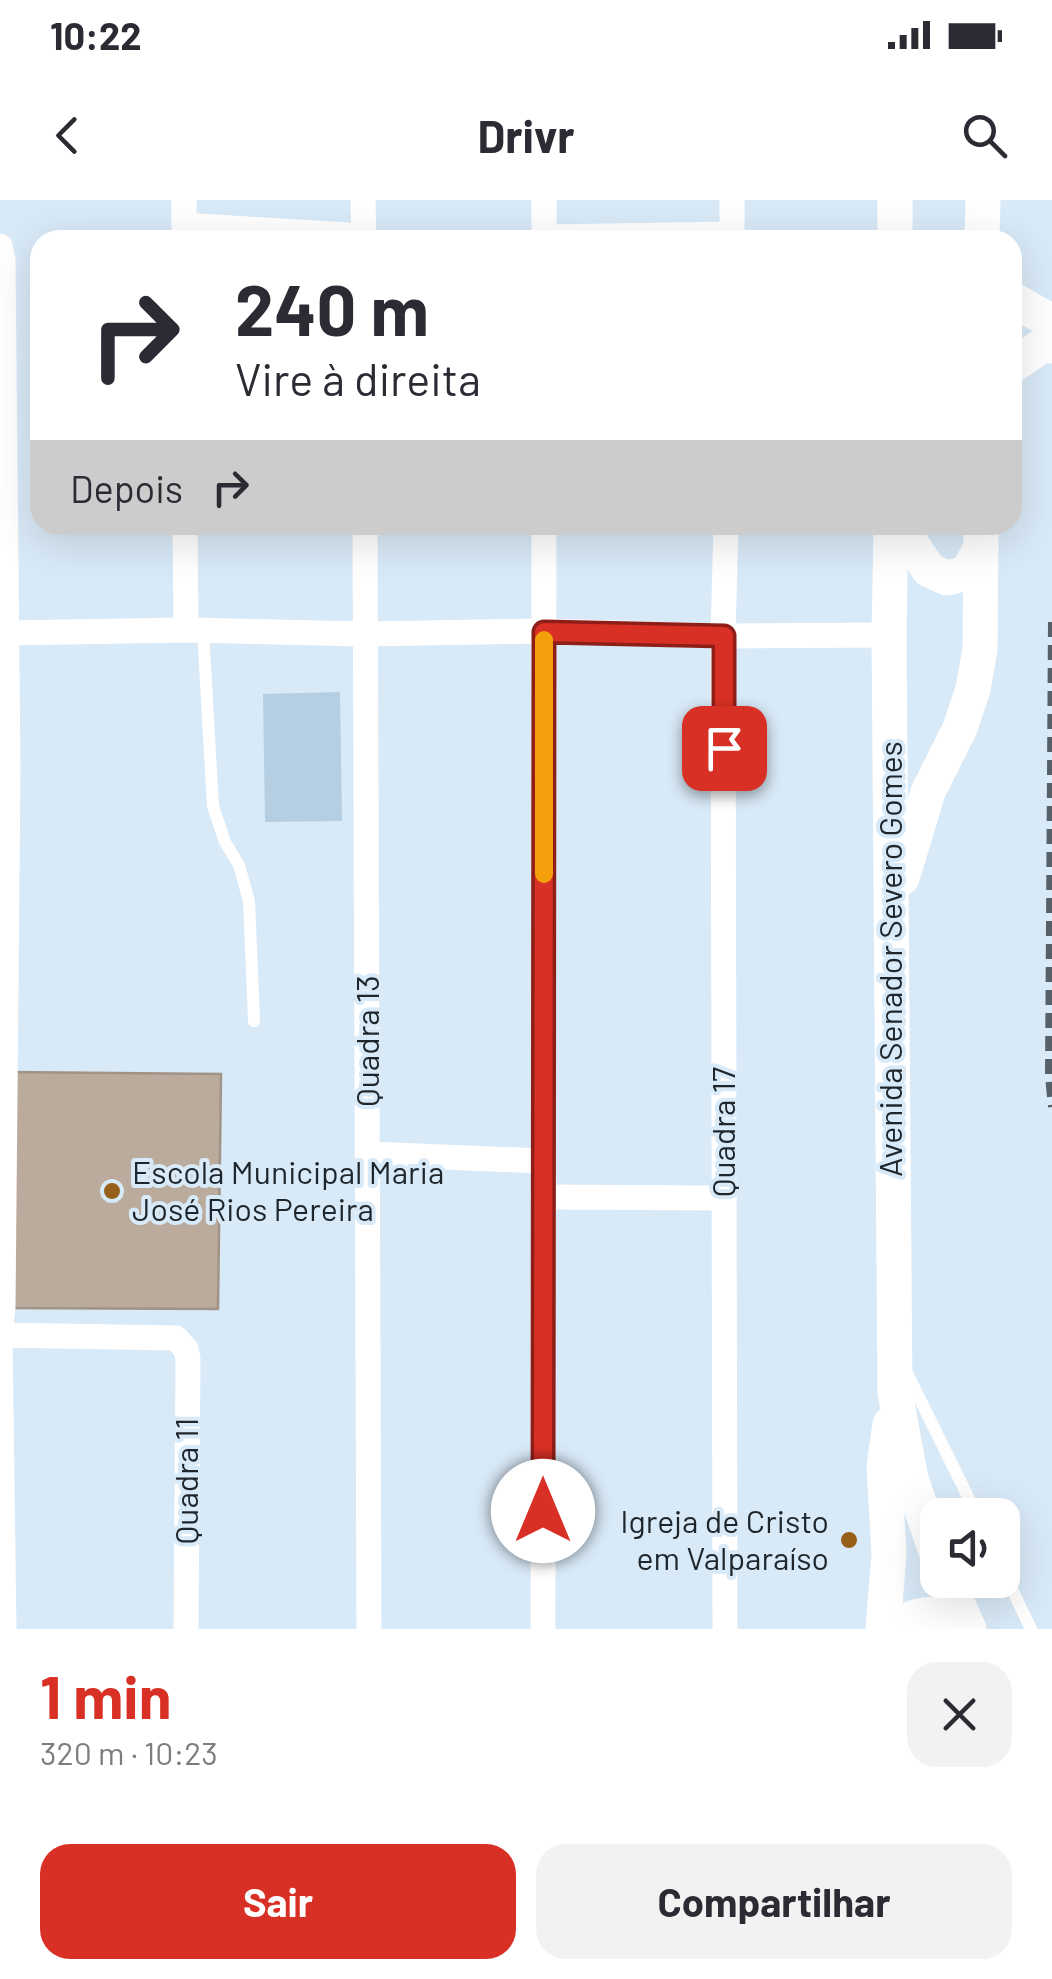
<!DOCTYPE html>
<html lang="pt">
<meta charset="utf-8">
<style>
:root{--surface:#fff;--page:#f2f2f3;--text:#2b2b33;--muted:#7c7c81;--accent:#d93025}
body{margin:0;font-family:Barlow,sans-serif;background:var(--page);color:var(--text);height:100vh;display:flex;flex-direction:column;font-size:38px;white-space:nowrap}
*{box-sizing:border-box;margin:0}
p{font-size:32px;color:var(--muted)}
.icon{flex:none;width:55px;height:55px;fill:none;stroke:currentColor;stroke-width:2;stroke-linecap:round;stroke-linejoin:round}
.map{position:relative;height:1429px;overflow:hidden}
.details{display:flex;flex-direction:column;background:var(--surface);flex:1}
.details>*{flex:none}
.banner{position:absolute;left:30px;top:30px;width:992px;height:305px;border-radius:30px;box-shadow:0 10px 40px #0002;background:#fff;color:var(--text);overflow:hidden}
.tools{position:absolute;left:920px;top:1298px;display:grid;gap:20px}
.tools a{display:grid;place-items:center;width:100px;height:100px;border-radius:20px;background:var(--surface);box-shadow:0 10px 40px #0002;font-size:50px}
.pin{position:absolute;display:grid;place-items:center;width:85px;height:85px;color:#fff;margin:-42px;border-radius:20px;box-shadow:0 5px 15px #0006}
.me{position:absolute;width:110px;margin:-55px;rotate:0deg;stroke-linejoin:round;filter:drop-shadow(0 0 8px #0008)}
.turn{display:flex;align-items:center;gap:35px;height:210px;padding:0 40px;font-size:45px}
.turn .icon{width:130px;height:130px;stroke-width:2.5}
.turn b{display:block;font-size:70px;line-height:85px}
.then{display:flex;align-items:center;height:95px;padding:0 40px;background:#0003;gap:20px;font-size:38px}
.round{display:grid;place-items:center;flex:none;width:105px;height:105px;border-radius:30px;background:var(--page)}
.summary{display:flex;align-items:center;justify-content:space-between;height:170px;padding:0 40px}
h1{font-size:60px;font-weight:700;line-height:75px;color:var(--accent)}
.primary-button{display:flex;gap:20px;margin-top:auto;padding:20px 40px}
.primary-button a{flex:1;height:115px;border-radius:30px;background:var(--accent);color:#fff;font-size:40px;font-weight:700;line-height:115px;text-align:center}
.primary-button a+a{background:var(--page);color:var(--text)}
.status{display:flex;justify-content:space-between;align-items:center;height:70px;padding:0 50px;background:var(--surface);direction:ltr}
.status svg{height:28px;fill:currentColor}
header{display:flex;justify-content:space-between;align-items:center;height:130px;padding:0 40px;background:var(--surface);font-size:45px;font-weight:700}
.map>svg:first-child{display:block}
</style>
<div class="status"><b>10:22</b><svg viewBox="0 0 49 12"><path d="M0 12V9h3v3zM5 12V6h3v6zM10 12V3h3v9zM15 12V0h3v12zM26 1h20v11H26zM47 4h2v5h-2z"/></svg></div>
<header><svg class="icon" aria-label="back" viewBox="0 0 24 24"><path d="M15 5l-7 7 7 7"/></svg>Drivr<svg class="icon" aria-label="search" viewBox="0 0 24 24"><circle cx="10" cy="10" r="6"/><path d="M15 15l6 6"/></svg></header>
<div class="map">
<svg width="1052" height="1429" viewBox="0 0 1052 1429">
<rect width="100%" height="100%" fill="#d8e9f7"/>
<!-- green -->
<polygon fill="#b6cee1" points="340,492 342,621 265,622 263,494"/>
<!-- building -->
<polygon fill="#baab9d" stroke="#a19385" stroke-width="2.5" points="6,872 221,874 218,1109 3,1108"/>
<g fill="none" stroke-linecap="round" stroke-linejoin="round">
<!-- lane -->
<g stroke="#fff" stroke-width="12">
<polyline points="203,430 213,606 225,642 239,665 249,701 254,821"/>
<polyline points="905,1169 977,1315"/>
<polyline points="1002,1368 1031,1429"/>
</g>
<!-- street -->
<g stroke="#fff" stroke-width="25">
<polyline points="363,0 364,40"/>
<polyline points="544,0 544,40"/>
<polyline points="732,0 732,40"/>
<polyline points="184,25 364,36"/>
<polyline points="544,37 733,34"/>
<polyline points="184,40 184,0"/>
<polyline points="0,46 3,59 8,569 3,1108 0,1135 4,1429"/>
<polyline points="185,325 186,430"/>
<polyline points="365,325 369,1429"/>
<polyline points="7,433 186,430 365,434 544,431 723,436 889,435"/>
<polyline points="368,954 543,961"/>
<polyline points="543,997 724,998"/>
<polyline points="0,1135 176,1138 186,1149 188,1159 186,1429"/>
<polyline points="543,1429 544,325"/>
<polyline points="725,1429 723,436 726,325"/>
</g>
<!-- secondary -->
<g stroke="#fff" stroke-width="35">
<polyline points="895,40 895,0"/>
<polyline points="982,40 983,0"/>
<polyline points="1012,99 1052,122"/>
<polyline points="1012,166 1043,145 1052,146"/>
<polyline points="891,325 889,435 895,1193 911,1279 938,1357"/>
<polyline points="899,325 929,370 947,378 967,373 981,347"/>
<polyline points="902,678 928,592 960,528 973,489 980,449 981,325"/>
<polyline points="947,1380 969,1429"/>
<polyline points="883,1429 889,1354 884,1267 890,1224"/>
<path d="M 896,1429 C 906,1417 928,1411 944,1416 C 951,1418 960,1425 967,1429"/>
</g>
<!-- rail -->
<polyline stroke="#566068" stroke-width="8" stroke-dasharray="15 8" stroke-linecap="butt" points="1052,422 1049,876 1052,907"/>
</g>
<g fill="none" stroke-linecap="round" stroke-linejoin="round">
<!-- route casing -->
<g stroke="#8d1f18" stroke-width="25">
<polyline id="route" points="543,1311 544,432 724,436 724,548"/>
</g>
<!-- route -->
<use href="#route" stroke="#d93025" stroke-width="18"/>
<!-- slow -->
<polyline stroke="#f59e0b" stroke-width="18" points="544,674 544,440"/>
</g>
<!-- markers -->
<g fill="#97601a" stroke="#d8e9f7" stroke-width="4">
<circle cx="112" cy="991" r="10"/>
<circle cx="849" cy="1340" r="10"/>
</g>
<g text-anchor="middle" stroke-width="8" stroke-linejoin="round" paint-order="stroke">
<!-- street labels -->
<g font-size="32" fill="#1f262b" stroke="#d8e9f7">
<text transform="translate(891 759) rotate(-90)" y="11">Avenida Senador Severo Gomes</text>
<text transform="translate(368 841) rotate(-90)" y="11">Quadra 13</text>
<text transform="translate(724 932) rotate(-90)" y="11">Quadra 17</text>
<text transform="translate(187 1281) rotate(-90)" y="11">Quadra 11</text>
</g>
<!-- poi labels -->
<g font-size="32" fill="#1f262b" stroke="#d8e9f7" text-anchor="start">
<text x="132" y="984">Escola Municipal Maria<tspan x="132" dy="37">José Rios Pereira</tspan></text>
<text x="829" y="1333" text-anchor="end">Igreja de Cristo<tspan x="829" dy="37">em Valparaíso</tspan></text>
</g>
</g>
</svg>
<div class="tools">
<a><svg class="icon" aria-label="sound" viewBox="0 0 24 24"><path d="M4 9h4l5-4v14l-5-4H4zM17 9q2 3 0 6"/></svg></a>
</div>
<div class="pin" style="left:724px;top:548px;background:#d93025"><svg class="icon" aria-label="arrive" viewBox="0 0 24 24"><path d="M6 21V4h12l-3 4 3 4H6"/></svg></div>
<svg class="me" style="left:543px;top:1311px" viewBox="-20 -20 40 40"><circle r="19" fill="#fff"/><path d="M0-13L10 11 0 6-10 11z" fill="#d93025"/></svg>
<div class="banner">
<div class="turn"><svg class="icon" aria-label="right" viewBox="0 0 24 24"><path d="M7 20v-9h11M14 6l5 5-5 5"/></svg><div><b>240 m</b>Vire à direita</div></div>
<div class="then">Depois<svg class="icon" aria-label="right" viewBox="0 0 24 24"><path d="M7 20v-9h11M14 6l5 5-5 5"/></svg></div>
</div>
</div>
<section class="details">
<div class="summary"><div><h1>1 min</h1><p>320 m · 10:23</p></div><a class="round"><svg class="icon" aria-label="close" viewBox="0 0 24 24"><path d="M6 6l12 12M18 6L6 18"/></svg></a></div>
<div class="primary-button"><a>Sair</a><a>Compartilhar</a></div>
</section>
